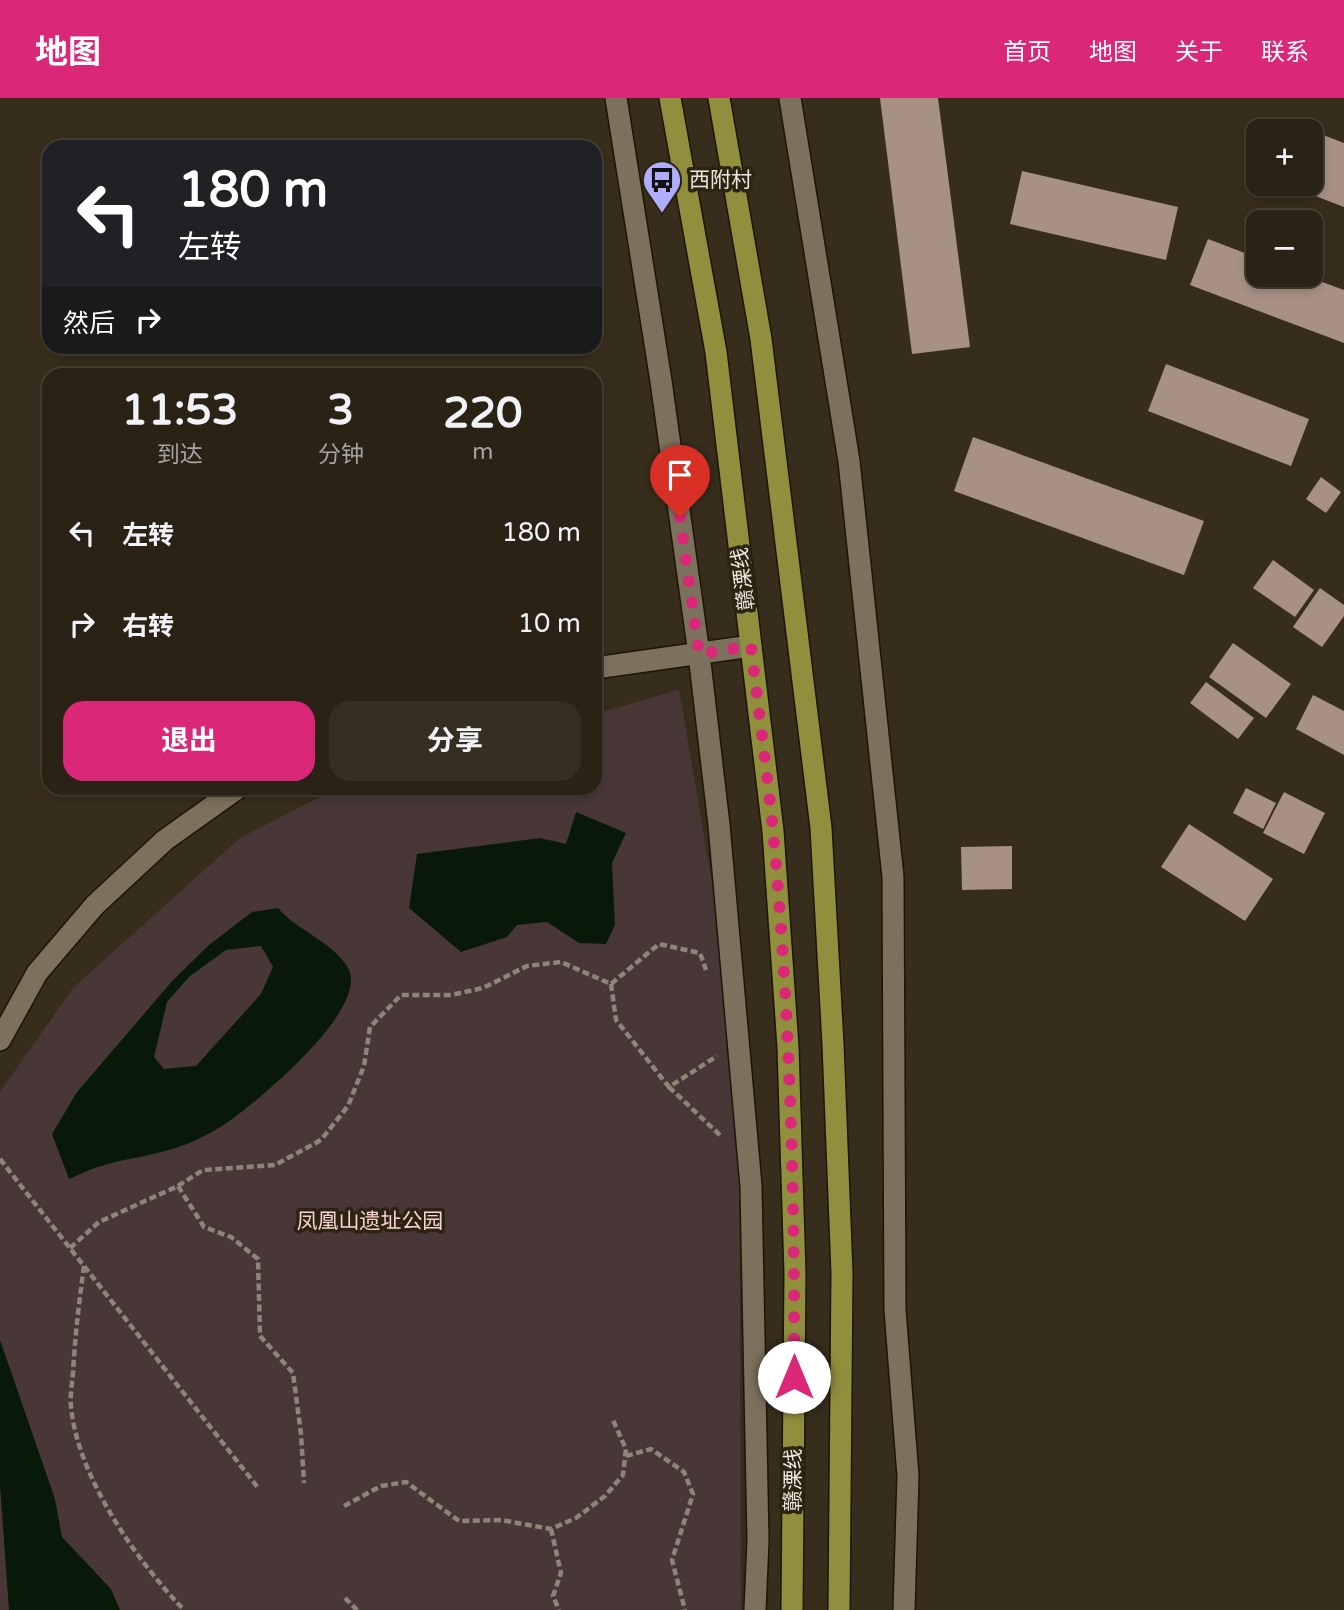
<!DOCTYPE html>
<html lang="zh">
<meta charset="utf-8">
<style>
:root{--surface:#292215;--page:#352f22;--text:#f1f3f6;--muted:#a5a4a0;--line:#453f34;--accent:#db2777}
body{margin:0;font-family:"Varela Round","Noto Sans SC",sans-serif;background:var(--page);color:var(--text);height:100vh;display:flex;flex-direction:column;font-size:26px;white-space:nowrap}
*{box-sizing:border-box;margin:0}
p{font-size:23px;color:var(--muted)}
.icon{flex:none;width:38px;height:38px;fill:none;stroke:currentColor;stroke-width:2;stroke-linecap:round;stroke-linejoin:round}
.map{position:relative;flex:1;overflow:hidden}
.drawer{position:absolute;left:42px;top:270px;width:560px;height:427px;display:flex;flex-direction:column;background:var(--surface);border-radius:21px;box-shadow:0 4px 10px #0003,0 0 0 2px var(--line)}
.drawer>*{flex:none}
.banner{position:absolute;left:42px;top:42px;width:560px;height:214px;border-radius:21px;box-shadow:0 4px 10px #0003,0 0 0 2px var(--line);background:#202124;color:#fff;overflow:hidden}
.buttons{position:absolute;left:1246px;top:21px;display:grid;gap:14px}
.buttons a{display:grid;place-items:center;width:77px;height:77px;border-radius:14px;background:var(--surface);box-shadow:0 4px 10px #0003,0 0 0 2px var(--line);font-size:35px}
.pin{position:absolute;display:grid;place-items:center;width:60px;height:60px;color:#fff;margin:-72px -30px;border-radius:50% 50% 50% 0;rotate:-45deg;box-shadow:0 0 7px #0007}
.pin .icon{rotate:45deg}
.me{position:absolute;width:77px;margin:-38px;rotate:0deg;stroke-linejoin:round;filter:drop-shadow(0 0 5px #0008)}
.turn{display:flex;align-items:center;gap:24px;height:147px;padding:0 21px;font-size:32px}
.turn .icon{width:91px;height:91px;stroke-width:2.5}
.turn b{display:block;font-size:49px;line-height:60px}
.then{display:flex;align-items:center;height:66px;padding:0 21px;background:#0003;gap:14px;font-size:26px}
.eta{display:flex;justify-content:space-evenly;align-items:center;height:119px;text-align:center}
.eta b{font-size:42px;font-weight:700;line-height:49px}
.button{display:flex;gap:14px;margin-top:auto;padding:14px 21px}
.button a{flex:1;height:80px;border-radius:21px;background:var(--accent);color:#fff;font-size:28px;font-weight:700;line-height:80px;text-align:center}
.button a+a{background:var(--page);color:var(--text)}
ul{padding:0;list-style:none}
li{display:flex;align-items:center;gap:21px;height:91px;padding:0 21px}
li div{flex:1}
li b{display:block;font-size:26px}
li em{font-style:normal}
header{display:flex;align-items:center;gap:42px;box-sizing:border-box;height:98px;padding:0 35px;background:var(--accent);color:#fff}
header strong{font-size:33px}
nav{display:flex;gap:38px;margin-inline-start:auto;font-size:24px}
.map>svg:first-child{display:block}
</style>
<header>
<strong>地图</strong>
<nav><a>首页</a><a>地图</a><a>关于</a><a>联系</a></nav>
</header>
<div class="map">
<svg width="1344" height="1512" viewBox="0 0 1344 1512">
<rect width="100%" height="100%" fill="#372d1c"/>
<!-- green -->
<polygon fill="#493737" points="679,592 739,942 741,1512 0,1512 0,994 73,890 240,740 337,690 595,690 595,616"/>
<!-- water -->
<g fill="#081908" fill-rule="evenodd">
<polygon points="576,714 626,735 612,765 615,827 606,846 579,845 547,824 517,827 507,839 461,854 409,810 417,756 540,740 566,746"/>
<path d="M 278,810 C 297,833 336,845 349,872 C 367,913 258,1003 228,1024 C 215,1033 196,1043 181,1048 C 154,1058 125,1060 98,1069 C 88,1072 79,1077 69,1081 L 52,1036 L 77,994 L 173,882 L 209,847 L 252,814 ZM 261,848 L 273,869 L 261,896 L 196,968 L 164,971 L 154,959 L 167,904 L 190,878 L 226,852 Z"/>
<polygon points="0,1242 55,1401 62,1439 111,1491 120,1512 9,1512 0,1387"/>
</g>
<!-- building -->
<g fill="#a79185">
<polygon points="880,0 938,0 970,249 912,256"/>
<polygon points="1284,22 1344,45 1344,109 1284,86 1311,86 1311,33 1279,33"/>
<polygon points="1022,73 1178,109 1166,162 1010,126"/>
<polygon points="1208,141 1258,160 1258,177 1303,177 1344,192 1344,245 1190,187"/>
<polygon points="1166,266 1309,321 1291,368 1148,313"/>
<polygon points="973,339 1204,423 1184,477 954,393"/>
<polygon points="1321,379 1341,394 1326,415 1306,401"/>
<polygon points="1273,462 1314,492 1295,519 1253,490"/>
<polygon points="1320,490 1344,507 1344,518 1322,549 1293,529"/>
<polygon points="1233,545 1291,586 1266,620 1209,579"/>
<polygon points="1206,584 1254,620 1238,641 1190,605"/>
<polygon points="1313,597 1344,613 1344,657 1296,631"/>
<polygon points="1246,690 1276,705 1263,731 1233,715"/>
<polygon points="1284,694 1325,715 1304,756 1263,735"/>
<polygon points="1189,726 1273,781 1245,823 1161,769"/>
<polygon points="1012,748 1012,791 962,792 961,749"/>
</g>
<g fill="none" stroke-linecap="round" stroke-linejoin="round">
<!-- secondary casing -->
<g stroke="#1e1505" stroke-width="24">
<g id="secondary">
<polyline points="616,0 661,283 699,556 719,727 751,1088 758,1443 755,1512"/>
<polyline points="790,0 849,363 893,779 895,1212 908,1378 904,1512"/>
<polyline points="595,570 751,548"/>
<polyline points="0,942 37,875 95,807 165,742 238,690"/>
</g>
</g>
<!-- primary casing -->
<g stroke="#1e1505" stroke-width="24">
<g id="primary">
<polyline points="670,0 716,254 773,733 788,949 795,1175 792,1512"/>
<polyline points="719,0 761,241 821,730 833,946 842,1175 839,1512"/>
</g>
</g>
<!-- path -->
<g stroke="#8d8577" stroke-width="4.5" stroke-dasharray="7 3.5" stroke-linecap="butt">
<polyline points="611,886 616,922 669,989 717,958"/>
<polyline points="669,989 722,1039"/>
<polyline points="0,1061 259,1391"/>
<polyline points="178,1088 203,1072 275,1067 321,1042 348,1008 364,968 370,929 401,897 451,897 483,890 527,868 561,864 611,886 659,846 700,855 706,872"/>
<polyline points="70,1150 99,1124 178,1088 204,1129 231,1139 258,1161 260,1238 293,1275 301,1336 304,1385"/>
<path d="M 84,1168 C 79,1204 75,1239 73,1275 C 72,1286 70,1297 71,1308 C 77,1378 136,1462 184,1512"/>
<polyline points="626,1358 651,1351 684,1374 693,1396 672,1462 685,1512"/>
<polyline points="344,1408 381,1388 406,1384 459,1423 501,1422 551,1431 576,1420 605,1398 623,1377 626,1351 612,1320"/>
<polyline points="551,1431 561,1475 553,1498 559,1512"/>
<polyline points="345,1500 357,1512"/>
</g>
<!-- secondary -->
<use href="#secondary" stroke="#7c715d" stroke-width="21"/>
<!-- primary -->
<use href="#primary" stroke="#908f3e" stroke-width="21"/>
</g>
<g fill="none" stroke-linecap="round" stroke-linejoin="round">
<!-- route -->
<path stroke="#db2777" stroke-width="12" stroke-dasharray="0 21.6" d="M 680,419 L 699,556 L 751,548 C 758,610 767,671 773,733 C 790,914 795,1097 794,1279"/>
</g>
<!-- icons -->
<defs>
<g id="bus-pin" transform="scale(2.0125)"><path d="M0 17L-7.5 6A9.5 9.5 0 1 1 7.5 6Z" fill="#b0aefa" stroke="#2d2312"/><path d="M-5-6H5V4H4V6H2V4H-2V6H-4V4H-5ZM-3.5-4V0h7V-4ZM-3.5 1.2v1.5H-2V1.2ZM2 1.2v1.5H3.5V1.2Z" fill="#111"/></g>
</defs>
<g fill-rule="evenodd">
<use href="#bus-pin" x="662" y="82"/>
</g>
<g text-anchor="middle" stroke-width="7" stroke-linejoin="round" paint-order="stroke">
<!-- poi labels -->
<g font-size="21" fill="#ece6db" stroke="#2d2312" text-anchor="start">
<text x="689" y="89">西附村</text>
</g>
<!-- street labels -->
<g font-size="21" fill="#ece6db" stroke="#2d2312">
<text transform="translate(743 481) rotate(-97)" y="7">赣溧线</text>
<text transform="translate(793 1382) rotate(-90)" y="7">赣溧线</text>
</g>
<!-- park labels -->
<g font-size="21" fill="#f7d2d1" stroke="#2d2312">
<text x="370" y="1130">凤凰山遗址公园</text>
</g>
</g>
</svg>
<div class="buttons">
<a>+</a>
<a>−</a>
</div>
<div class="pin" style="left:680px;top:419px;background:#d93025"><svg class="icon" aria-label="arrive" viewBox="0 0 24 24"><path d="M6 21V4h12l-3 4 3 4H6"/></svg></div>
<svg class="me" style="left:794px;top:1279px" viewBox="-20 -20 40 40"><circle r="19" fill="#fff"/><path d="M0-13L10 11 0 6-10 11z" fill="#db2777"/></svg>
<div class="banner">
<div class="turn"><svg class="icon" aria-label="left" viewBox="0 0 24 24"><path d="M17 20v-9H6M10 6l-5 5 5 5"/></svg><div><b>180 m</b>左转</div></div>
<div class="then">然后<svg class="icon" aria-label="right" viewBox="0 0 24 24"><path d="M7 20v-9h11M14 6l5 5-5 5"/></svg></div>
</div>
<section class="drawer">
<div class="eta">
<div><b>11:53</b><p>到达</p></div>
<div><b>3</b><p>分钟</p></div>
<div><b>220</b><p>m</p></div>
</div>
<ul>
<li><svg class="icon" aria-label="left" viewBox="0 0 24 24"><path d="M17 20v-9H6M10 6l-5 5 5 5"/></svg><div><b>左转</b></div><em>180 m</em></li>
<li><svg class="icon" aria-label="right" viewBox="0 0 24 24"><path d="M7 20v-9h11M14 6l5 5-5 5"/></svg><div><b>右转</b></div><em>10 m</em></li>
</ul>
<div class="button"><a>退出</a><a>分享</a></div>
</section>
</div>
